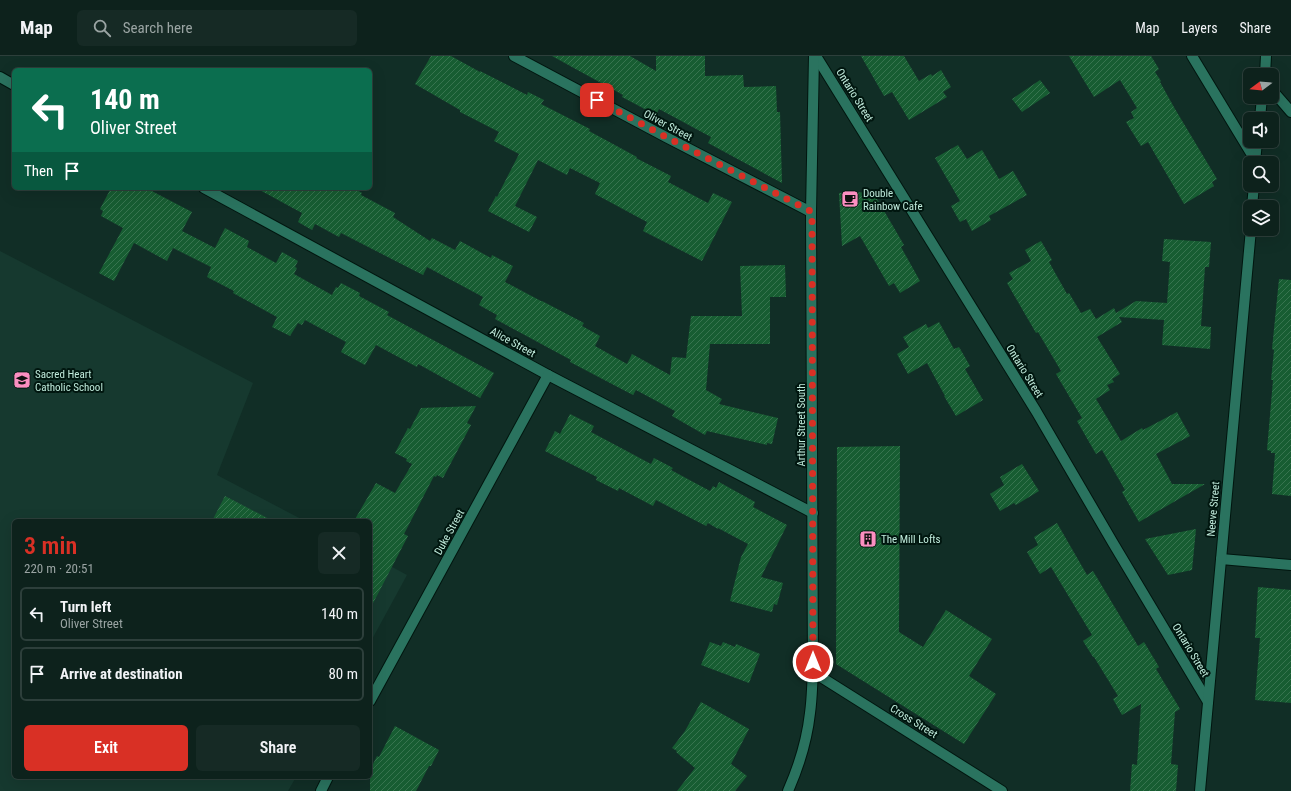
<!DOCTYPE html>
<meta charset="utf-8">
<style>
:root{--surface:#0d221c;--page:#162a25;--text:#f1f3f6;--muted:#9aa4a3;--line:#2d3f3b;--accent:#d93025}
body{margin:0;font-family:"Roboto Condensed",sans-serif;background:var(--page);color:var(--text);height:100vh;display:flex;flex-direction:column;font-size:15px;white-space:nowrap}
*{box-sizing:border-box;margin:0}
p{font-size:13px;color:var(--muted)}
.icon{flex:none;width:22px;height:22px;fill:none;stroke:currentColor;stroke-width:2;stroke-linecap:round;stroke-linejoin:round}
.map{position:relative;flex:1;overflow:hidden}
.panel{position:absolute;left:12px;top:463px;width:360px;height:260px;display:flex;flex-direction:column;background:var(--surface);border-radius:6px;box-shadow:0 4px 16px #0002,0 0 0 1px var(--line)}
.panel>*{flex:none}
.hud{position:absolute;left:12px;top:12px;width:360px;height:122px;border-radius:6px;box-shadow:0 4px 16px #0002,0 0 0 1px var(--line);background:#0b6e4f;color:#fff;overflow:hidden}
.needle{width:26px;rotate:254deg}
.fabs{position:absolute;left:1243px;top:12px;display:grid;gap:8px}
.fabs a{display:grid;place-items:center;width:36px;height:36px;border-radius:6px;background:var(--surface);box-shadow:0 4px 16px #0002,0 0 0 1px var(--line);font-size:20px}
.pin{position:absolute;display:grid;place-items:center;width:34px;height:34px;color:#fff;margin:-17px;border-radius:8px;box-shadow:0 2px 6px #0006}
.me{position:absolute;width:44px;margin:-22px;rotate:0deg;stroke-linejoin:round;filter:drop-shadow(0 0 3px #0008)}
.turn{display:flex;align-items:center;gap:14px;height:84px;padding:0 12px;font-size:18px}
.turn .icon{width:52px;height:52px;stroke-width:2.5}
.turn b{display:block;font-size:28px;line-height:34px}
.then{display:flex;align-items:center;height:38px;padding:0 12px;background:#0003;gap:8px;font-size:15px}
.round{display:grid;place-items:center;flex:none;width:42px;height:42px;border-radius:6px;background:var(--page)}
.headline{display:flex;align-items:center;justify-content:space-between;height:68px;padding:0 12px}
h1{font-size:24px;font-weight:600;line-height:30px;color:var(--accent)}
.cta{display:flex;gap:8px;margin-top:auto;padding:8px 12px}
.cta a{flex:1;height:46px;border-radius:6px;background:var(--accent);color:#fff;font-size:16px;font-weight:600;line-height:46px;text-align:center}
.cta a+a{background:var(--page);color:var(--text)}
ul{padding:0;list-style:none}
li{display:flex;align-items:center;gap:12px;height:54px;margin:0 8px 6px;padding:0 4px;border:2px solid var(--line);border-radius:6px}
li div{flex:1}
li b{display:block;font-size:15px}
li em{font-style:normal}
header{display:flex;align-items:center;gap:24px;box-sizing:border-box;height:56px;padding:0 20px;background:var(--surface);border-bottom:1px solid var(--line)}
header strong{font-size:19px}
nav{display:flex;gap:22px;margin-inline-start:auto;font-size:14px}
.search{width:280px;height:36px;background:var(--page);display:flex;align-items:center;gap:10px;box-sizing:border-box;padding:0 14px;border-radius:6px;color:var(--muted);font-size:15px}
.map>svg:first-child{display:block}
</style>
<header>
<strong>Map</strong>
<div class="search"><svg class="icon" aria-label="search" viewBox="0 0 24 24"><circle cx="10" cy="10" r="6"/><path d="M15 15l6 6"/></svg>Search here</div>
<nav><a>Map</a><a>Layers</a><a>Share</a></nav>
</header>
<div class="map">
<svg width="1291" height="735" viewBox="0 0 1291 735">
<defs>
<pattern id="building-hatch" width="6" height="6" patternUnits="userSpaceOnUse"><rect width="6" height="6" fill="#175d32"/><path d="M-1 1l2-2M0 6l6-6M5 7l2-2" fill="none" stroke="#37744f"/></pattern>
</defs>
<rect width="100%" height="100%" fill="#112e26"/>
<!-- built -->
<g fill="#16392f">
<polygon points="0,195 253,327 217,419 305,465 14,465 14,721 296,721 288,735 0,735"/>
<polygon points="370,499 407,519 370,587"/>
</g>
<!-- building -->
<g fill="url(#building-hatch)">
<polygon points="431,0 451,0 480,16 480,15 527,39 528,36 544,44 541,48 590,73 589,75 637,101 636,102 671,120 668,126 708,147 713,137 732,146 702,205 643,175 647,166 595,138 600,127 570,112 567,119 538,104 515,150 537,161 529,176 488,155 496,140 497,141 519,98 494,85 499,76 460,56 460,54 415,28"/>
<polygon points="552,0 630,0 656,15 656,0 705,0 705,20 743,19 744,31 776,30 777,56 780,56 782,127 708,87 711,81 659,53 656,59 622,41 623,39"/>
<polygon points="861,0 904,0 919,25 931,18 932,20 941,14 951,31 943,36 947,41 909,64 892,36 884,40"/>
<polygon points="1069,0 1151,0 1159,13 1155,16 1161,25 1160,26 1175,53 1217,123 1212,126 1214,130 1184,148 1148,86 1141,90 1126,66 1134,62 1131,56 1137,52 1120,24 1094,41"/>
<polygon points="1040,24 1050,37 1022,56 1012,43"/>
<polygon points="958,89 967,103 982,94 999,123 1013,115 1027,139 989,160 991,164 972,175 966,163 960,166 951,150 960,145 935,102"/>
<polygon points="111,132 146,132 192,156 182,175 215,192 225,172 249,185 247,191 276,207 282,196 298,205 295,211 297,212 294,218 332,239 336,231 338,232 341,227 360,237 359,240 389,256 387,259 494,317 480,342 418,308 417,311 376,289 365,309 341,296 346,286 305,264 302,269 298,267 290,280 272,271 277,261 233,237 234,235 207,221 211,211 173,192 167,205 134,187 114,225 99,217 123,172 101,160 103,155 100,153"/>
<polygon points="256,132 353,132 362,137 361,139 395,157 393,161 430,185 432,182 455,194 460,185 491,202 492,199 513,210 505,226 541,245 542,245 584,267 582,270 600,280 595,290 627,308 632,298 670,319 672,301 686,302 691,260 742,260 740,210 785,209 786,241 770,241 770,288 710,288 706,334 722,343 719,348 778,362 772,388 767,387 767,389 707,375 705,379 672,360 675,355 636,334 633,339 570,306 571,304 495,263 497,259 479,249 483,241 427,211 423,219 341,177 339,181 315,168 312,174 298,166 302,157"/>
<polygon points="873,136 904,189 901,191 920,225 900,237 894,227 889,230 860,180 842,190 839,137"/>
<polygon points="1164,183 1211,186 1209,211 1205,211 1201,270 1211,271 1210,293 1162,289 1164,264 1119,261 1122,266 1097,281 1120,318 1112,323 1114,326 1107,329 1110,334 1096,343 1121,385 1142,372 1143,374 1177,356 1190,380 1156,398 1172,428 1205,428 1139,466 1122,436 1125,434 1102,394 1096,398 1077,365 1082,362 1056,318 1061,315 1038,276 1036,277 1007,227 1013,223 1009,217 1031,205 1025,194 1041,185 1052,204 1049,206 1067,238 1069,237 1081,257 1090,253 1096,263 1114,252 1116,257 1136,245 1167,247 1170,206 1162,205"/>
<polygon points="1279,223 1291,224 1291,440 1272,438 1275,397 1271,397 1271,395 1267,394 1273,324 1271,324 1274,294 1272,293"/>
<polygon points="939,266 954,293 959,291 970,310 965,313 983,344 956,360 944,340 945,340 927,307 908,318 897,298 909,291 903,281 926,268 928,272"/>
<polygon points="476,350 467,367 471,369 443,422 437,419 436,421 434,420 404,478 408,480 370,553 370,465 354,465 376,427 395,437 412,408 406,405 407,403 395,397 408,372 410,373 421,352"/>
<polygon points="570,358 594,370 591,376 651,408 654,402 673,412 671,414 710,435 713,430 716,432 719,426 755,446 753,451 787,469 761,521 783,527 777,549 774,548 772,556 730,545 741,501 748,488 718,472 718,473 708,467 706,470 656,444 653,450 619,432 618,435 596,424 597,421 545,395 555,375 560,378"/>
<polygon points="900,390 899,576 923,591 946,554 992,583 969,620 996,638 964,688 836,608 837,391"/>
<polygon points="1022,408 1039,435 1016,449 1014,447 1000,455 990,438 1004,429 1000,421"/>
<polygon points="225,440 273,465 212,465"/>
<polygon points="1057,467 1087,519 1093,515 1138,590 1144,586 1159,611 1156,613 1180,653 1175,656 1171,708 1178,709 1176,735 1130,735 1132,708 1137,709 1141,648 1122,659 1113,643 1118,640 1094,601 1093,601 1083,585 1092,579 1051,511 1040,518 1027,496 1038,489 1034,481"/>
<polygon points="1196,473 1192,514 1168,519 1145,483"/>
<polygon points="1258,531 1291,534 1291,647 1255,644 1260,582 1255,582"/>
<polygon points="710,586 721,590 723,586 735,591 736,588 760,598 749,627 701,609"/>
<polygon points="701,646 749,673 731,708 747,720 735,735 677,735 695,712 676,696 677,695 672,692 685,675"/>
<polygon points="395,670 439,694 431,710 429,710 416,735 370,735 370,714 377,700 379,701"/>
</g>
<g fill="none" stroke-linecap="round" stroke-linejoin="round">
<!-- minor casing -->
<g stroke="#00160f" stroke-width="12">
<g id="minor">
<polyline points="514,0 666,81 811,156"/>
<polyline points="816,0 1036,355 1113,487 1208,646"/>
<polyline points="1192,0 1255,104"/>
<polyline points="1265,19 1266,0"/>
<polyline points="0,21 14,29"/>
<polyline points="1272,34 1291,56"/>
<polyline points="1260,63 1262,41"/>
<polyline points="1255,107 1257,85"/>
<polyline points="204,132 548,319 813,457"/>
<polyline points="1252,151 1254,129"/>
<polyline points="1221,503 1291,509"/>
<polyline points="813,616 1002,735"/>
<polyline points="370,645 548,319"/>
<polyline points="321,735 328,721"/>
<path d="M 788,735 C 799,710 807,684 810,657 C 812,643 812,629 813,616 L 811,156 L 814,0"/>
<polyline points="1200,735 1251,173"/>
</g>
</g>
<!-- minor -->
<use href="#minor" stroke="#2a735f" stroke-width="10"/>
</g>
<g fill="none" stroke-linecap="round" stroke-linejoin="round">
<!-- route -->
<polyline stroke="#d93025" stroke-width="7" stroke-dasharray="0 12.6" points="597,44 666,81 812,156 813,606"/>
</g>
<!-- icons -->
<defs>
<g id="cafe-square" transform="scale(0.9)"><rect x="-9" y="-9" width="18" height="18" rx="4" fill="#fc8fc1" stroke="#00160f"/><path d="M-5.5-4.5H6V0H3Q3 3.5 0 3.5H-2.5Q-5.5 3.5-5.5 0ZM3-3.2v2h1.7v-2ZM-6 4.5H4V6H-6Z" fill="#111"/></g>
<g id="school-square" transform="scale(0.9)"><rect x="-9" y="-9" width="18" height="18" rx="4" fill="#fc8fc1" stroke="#00160f"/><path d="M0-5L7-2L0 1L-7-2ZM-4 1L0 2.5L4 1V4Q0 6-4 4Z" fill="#111"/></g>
<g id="building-square" transform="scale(0.9)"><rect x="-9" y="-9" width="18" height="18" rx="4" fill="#fc8fc1" stroke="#00160f"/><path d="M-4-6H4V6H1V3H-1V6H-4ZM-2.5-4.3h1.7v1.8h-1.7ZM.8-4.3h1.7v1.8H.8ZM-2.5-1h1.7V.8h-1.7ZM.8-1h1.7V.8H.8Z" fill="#111"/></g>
</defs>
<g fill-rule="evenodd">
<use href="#cafe-square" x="850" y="143"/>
<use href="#school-square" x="22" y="324"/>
<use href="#building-square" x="868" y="483"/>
</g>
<g text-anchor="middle" stroke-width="4" stroke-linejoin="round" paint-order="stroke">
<!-- street labels -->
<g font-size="11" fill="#bfeadb" stroke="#00160f">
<text transform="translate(855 39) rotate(58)" y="4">Ontario Street</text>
<text transform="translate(668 69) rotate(28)" y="4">Oliver Street</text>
<text transform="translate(513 286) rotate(29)" y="4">Alice Street</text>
<text transform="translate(1025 315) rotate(58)" y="4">Ontario Street</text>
<text transform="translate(801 369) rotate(-90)" y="4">Arthur Street South</text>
<text transform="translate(1213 453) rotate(-85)" y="4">Neeve Street</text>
<text transform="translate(449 476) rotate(-61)" y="4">Duke Street</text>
<text transform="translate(1191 594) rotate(59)" y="4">Ontario Street</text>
<text transform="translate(914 665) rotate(32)" y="4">Cross Street</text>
</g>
<!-- poi labels -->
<g font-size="11" fill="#bfeadb" stroke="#00160f" text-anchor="start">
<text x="863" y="141">Double<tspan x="863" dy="13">Rainbow Cafe</tspan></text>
<text x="35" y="322">Sacred Heart<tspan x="35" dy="13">Catholic School</tspan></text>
<text x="881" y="487">The Mill Lofts</text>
</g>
</g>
</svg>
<div class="fabs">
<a><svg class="needle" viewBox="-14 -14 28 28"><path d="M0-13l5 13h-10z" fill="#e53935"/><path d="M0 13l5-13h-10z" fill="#9aa4a3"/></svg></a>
<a><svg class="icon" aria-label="sound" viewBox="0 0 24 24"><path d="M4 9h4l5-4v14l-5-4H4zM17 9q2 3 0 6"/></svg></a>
<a><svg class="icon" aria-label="search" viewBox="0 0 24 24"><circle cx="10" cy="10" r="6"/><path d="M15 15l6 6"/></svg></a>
<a><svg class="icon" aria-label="layers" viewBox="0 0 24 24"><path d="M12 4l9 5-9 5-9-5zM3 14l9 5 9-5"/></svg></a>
</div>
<div class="pin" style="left:597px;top:44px;background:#d93025"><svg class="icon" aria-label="arrive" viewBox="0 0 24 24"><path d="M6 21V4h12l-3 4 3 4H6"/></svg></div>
<svg class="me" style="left:813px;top:606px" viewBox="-20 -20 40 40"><circle r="17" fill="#d93025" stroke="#fff" stroke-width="3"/><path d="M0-11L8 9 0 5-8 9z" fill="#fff"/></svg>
<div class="hud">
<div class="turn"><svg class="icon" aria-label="left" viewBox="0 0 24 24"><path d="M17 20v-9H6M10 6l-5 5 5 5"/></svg><div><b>140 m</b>Oliver Street</div></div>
<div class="then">Then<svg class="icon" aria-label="arrive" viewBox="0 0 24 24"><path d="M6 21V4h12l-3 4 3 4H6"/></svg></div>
</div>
<section class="panel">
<div class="headline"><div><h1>3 min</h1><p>220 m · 20:51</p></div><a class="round"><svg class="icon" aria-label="close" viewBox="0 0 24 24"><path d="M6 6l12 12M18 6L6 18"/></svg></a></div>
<ul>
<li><svg class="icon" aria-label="left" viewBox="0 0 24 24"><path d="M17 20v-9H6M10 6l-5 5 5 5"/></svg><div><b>Turn left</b><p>Oliver Street</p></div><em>140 m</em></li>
<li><svg class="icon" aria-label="arrive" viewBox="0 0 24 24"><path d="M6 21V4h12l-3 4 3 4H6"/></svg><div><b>Arrive at destination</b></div><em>80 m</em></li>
</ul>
<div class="cta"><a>Exit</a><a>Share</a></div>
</section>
</div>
